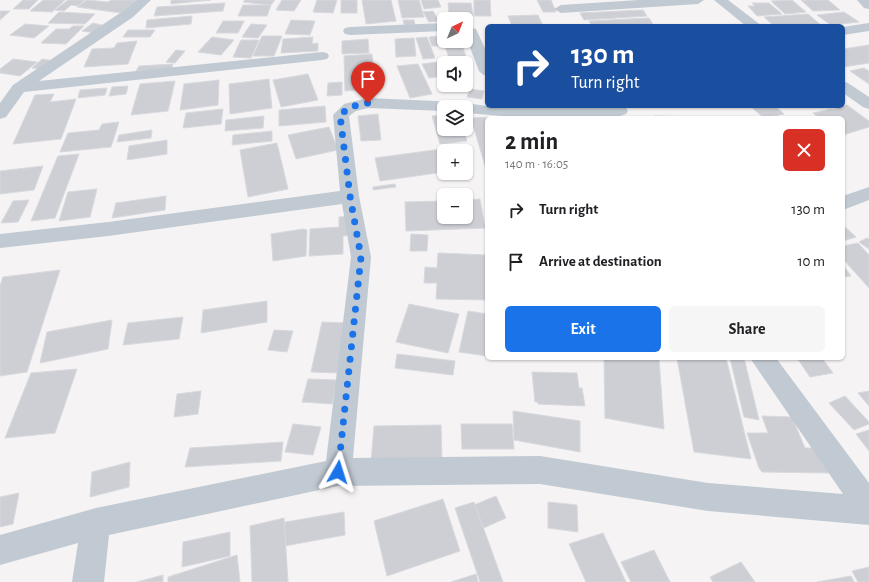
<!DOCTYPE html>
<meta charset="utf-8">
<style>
:root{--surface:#fff;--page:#f6f6f6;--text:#202124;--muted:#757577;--accent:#1a73e8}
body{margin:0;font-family:"Alegreya Sans",sans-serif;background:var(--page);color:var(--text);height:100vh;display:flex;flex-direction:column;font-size:15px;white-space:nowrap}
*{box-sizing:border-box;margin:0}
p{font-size:13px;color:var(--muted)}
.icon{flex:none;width:22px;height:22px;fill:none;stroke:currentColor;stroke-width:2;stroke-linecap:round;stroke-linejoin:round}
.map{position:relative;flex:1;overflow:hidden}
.side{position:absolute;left:485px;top:116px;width:360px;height:244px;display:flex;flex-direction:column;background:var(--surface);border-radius:6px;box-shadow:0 1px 3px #0004}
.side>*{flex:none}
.hud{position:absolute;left:485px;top:24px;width:360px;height:84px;border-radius:6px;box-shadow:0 1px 3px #0004;background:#1a4fa0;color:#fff;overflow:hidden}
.needle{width:26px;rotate:43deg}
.tools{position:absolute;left:437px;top:12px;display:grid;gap:8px}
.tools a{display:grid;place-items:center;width:36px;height:36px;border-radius:6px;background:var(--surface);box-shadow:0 1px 3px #0004;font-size:20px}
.pin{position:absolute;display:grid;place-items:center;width:34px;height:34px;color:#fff;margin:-41px -17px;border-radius:50% 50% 50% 0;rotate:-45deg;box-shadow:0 0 4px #0007}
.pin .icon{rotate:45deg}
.me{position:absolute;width:44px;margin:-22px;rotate:6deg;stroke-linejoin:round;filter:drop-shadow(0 0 3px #0008)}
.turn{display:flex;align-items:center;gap:14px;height:84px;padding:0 20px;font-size:18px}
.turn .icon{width:52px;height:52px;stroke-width:2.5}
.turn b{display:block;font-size:28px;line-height:34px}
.round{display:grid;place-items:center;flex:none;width:42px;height:42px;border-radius:6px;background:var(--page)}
.head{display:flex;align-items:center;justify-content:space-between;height:68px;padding:0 20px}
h1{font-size:24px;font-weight:700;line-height:30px}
.button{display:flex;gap:8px;margin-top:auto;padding:8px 20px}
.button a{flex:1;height:46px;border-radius:6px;background:var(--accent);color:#fff;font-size:16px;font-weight:700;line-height:46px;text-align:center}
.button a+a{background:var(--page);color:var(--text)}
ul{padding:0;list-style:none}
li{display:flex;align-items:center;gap:12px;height:52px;padding:0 20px}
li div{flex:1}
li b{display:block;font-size:15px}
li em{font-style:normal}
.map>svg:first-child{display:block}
</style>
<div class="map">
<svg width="869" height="582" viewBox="0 0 869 582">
<rect width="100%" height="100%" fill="#f5f3f3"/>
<!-- building -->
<g fill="#cdcfd5" stroke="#d7d9de">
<polygon points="23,0 38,0 29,9 13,9"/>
<polygon points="43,0 65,0 52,12 30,11"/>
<polygon points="68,0 85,0 78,6 71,5 64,11 55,10"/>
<polygon points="87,0 108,2 111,0 137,0 121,13 77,7"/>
<polygon points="171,0 211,0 171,4"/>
<polygon points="245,0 275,0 271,5 243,2"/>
<polygon points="282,0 301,0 294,11 276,10"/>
<polygon points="317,0 337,0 333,13 313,12"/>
<rect x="341" y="0" width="16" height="13"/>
<polygon points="362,0 391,0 396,21 366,24"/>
<polygon points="398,0 419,0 424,17 402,18"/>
<polygon points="421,0 438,0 441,7 424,9"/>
<polygon points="474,0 490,0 491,16 474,16"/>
<polygon points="537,0 551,0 556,12 543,12"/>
<polygon points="792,0 806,12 785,14 771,1"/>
<polygon points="801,0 828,0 840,10 813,11"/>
<polygon points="225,3 223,11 154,16 157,7"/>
<polygon points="448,3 471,3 473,16 449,16"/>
<polygon points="752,3 769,3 782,14 757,16 748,6 755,6"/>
<polygon points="243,5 271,5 267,16 238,16"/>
<polygon points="643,10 647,16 584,20 580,13"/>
<polygon points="0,11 10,11 0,20"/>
<polygon points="433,11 439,21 429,22 423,12"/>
<polygon points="59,12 95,14 85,24 48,23"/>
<polygon points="844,12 859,22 831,25 817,15"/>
<polygon points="808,14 822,26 774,26 764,17"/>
<polygon points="538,15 543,26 512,26 508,16"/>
<polygon points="192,16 191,24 146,28 147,20"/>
<polygon points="649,18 654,26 592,26 589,21"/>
<polygon points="291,20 315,21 310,35 285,34"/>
<polygon points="403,20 414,20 415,25 404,25"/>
<polygon points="223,21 244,21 238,33 216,33"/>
<polygon points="93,23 106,26 95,33 82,31"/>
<polygon points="25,24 49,26 34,38 10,35"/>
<polygon points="251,24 267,25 258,38 242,37"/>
<polygon points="73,26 84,26 66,44 41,43 56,29 69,29"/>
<polygon points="128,30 155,30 150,37 123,37"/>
<polygon points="262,36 282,36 274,56 253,56"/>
<polygon points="439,36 442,46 432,46 429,37"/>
<polygon points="212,37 234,40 221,55 198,52"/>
<polygon points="313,37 312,44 318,43 318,51 281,53 283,39"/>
<polygon points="427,37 435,58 423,59 416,38"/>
<polygon points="442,37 444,37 444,41 461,41 466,57 449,58"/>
<polygon points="414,38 416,56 396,57 395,39"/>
<polygon points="368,39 369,53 342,54 342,41"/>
<polygon points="241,40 259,40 251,58 233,57"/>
<polygon points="137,41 128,64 84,67 92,49 114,48 117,43"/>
<polygon points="869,45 869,63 843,67 843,49"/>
<polygon points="176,50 185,51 175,63 166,62"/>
<polygon points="372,54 375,89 345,91 344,56"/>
<polygon points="13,59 37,62 20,76 0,73 0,69"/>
<polygon points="42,59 54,61 43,69 32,68"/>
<polygon points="452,60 453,63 444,63 444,76 429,78 422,64"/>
<polygon points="173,64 171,70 136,71 139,66"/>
<polygon points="418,64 432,94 410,98 397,66"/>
<polygon points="864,68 869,71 869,84 850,71"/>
<polygon points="308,74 318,100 281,107 273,80"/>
<polygon points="269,79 272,108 230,114 229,84"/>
<polygon points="219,80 218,105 180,110 184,84"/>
<polygon points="175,81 168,111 131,115 140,84"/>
<polygon points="342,82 342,95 327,96 328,83"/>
<polygon points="128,86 126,94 109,96 112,87"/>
<polygon points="107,88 105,95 78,98 80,90"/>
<polygon points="470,89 484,91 482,99 467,97"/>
<polygon points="54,94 50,102 76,99 61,139 13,144 35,95"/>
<polygon points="847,105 869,121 869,127 843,135 843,118 819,118 813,113 831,109 838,110 835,108"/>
<polygon points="325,106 326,122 279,126 279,110"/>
<polygon points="750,106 775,106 784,114 764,118"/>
<polygon points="223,109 221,124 183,128 186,113"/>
<polygon points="378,114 381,140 361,141 358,116"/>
<polygon points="444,115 444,129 463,129 467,141 440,144 432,116"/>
<polygon points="264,116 263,128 225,131 226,120"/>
<polygon points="654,116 698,117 699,118 655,118"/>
<polygon points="496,117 496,118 487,118 486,169 471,118"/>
<polygon points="119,122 111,147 60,152 68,133 99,130 102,124"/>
<polygon points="329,127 338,150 296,159 288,135"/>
<polygon points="152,130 151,138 117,142 119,135"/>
<polygon points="272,131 272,141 232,145 233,135"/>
<polygon points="167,140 167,154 127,160 129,146"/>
<polygon points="277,143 288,189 248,197 240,150"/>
<polygon points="449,148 450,151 444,151 444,172 380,181 375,158"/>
<polygon points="79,154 55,218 31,221 58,156"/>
<polygon points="43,166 34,190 0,194 0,171"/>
<polygon points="395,184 396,187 373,190 373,187"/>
<polygon points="97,189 90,217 59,221 68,192"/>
<polygon points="166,196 165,210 112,218 116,203"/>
<polygon points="480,199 485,228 406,231 405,202 444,201 444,217 466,217 466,200"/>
<polygon points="29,200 18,222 1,223 13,201"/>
<polygon points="353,216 355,235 343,236 343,254 309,256 310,229 339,227 339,217"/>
<polygon points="844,226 856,237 843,241"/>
<polygon points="303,229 307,230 306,256 273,261 271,234"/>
<polygon points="411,234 428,235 427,251 410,251"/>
<polygon points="867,238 869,239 869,249 859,242"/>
<polygon points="858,243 869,255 869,288 843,259 843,246"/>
<polygon points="438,253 487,255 487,300 436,299 437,283 424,283 425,267 437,268"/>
<polygon points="843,265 851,276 843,277"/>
<polygon points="60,270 27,372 0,376 0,286 3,277"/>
<polygon points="267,301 267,322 201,333 203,310"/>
<polygon points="409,304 459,314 448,353 396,342"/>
<polygon points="468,311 487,314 487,356 459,352"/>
<polygon points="183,317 179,339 123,345 128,323"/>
<polygon points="112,320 108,349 40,363 47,332"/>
<polygon points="322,322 349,323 340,373 311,372"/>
<polygon points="274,330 293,331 287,352 268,350"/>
<polygon points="397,354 455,361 453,375 395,368"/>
<polygon points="604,358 659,358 664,429 605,418"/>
<polygon points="677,358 726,358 751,459 694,452"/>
<polygon points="730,358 744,358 759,420 744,417"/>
<polygon points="797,358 822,358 833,373 810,377"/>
<polygon points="77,369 55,433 5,438 31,373"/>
<polygon points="532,372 577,373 579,388 582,388 585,406 538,404 538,402 535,402"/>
<polygon points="308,379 337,380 332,404 302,402"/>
<polygon points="201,391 198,414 174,417 177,394"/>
<polygon points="869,391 869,406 858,393"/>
<polygon points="845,396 869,422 869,424 854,430 829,403"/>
<polygon points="513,411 580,421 580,452 514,440"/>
<polygon points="762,416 792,417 805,448 820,448 831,473 762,472 759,468 747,433 768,433"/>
<polygon points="293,424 321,427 313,455 285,452"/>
<polygon points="461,424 512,424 514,449 462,449"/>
<polygon points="441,425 442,461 371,462 374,426"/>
<polygon points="869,430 869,451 856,434"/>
<polygon points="283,442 281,461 185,467 190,448"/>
<polygon points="130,462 129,487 90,497 92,472"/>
<polygon points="19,493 13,524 0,527 0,497"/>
<polygon points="496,496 506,518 479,530 469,507"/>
<polygon points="443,499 460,551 387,576 374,521"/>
<polygon points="474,502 503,582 480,582 455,508"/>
<polygon points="548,502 577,505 578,532 548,528"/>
<polygon points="344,512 345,535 279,547 280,523"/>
<polygon points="284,518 288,582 252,582 250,526"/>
<polygon points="230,532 230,556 182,567 183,542"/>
<polygon points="603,533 626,582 586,582 569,544"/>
<polygon points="654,550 670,582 631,582 621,562"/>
<polygon points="237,555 240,582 168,582 168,577"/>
<polygon points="741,562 755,582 713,582 710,577"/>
<polygon points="869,567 869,582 858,582 852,571"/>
<polygon points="476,574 478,582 451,582"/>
<polygon points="163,575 163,582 137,582"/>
<polygon points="851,576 854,582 817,582"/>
</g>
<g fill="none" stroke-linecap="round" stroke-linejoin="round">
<!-- minor -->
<g fill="#c1cad2" fill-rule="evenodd">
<polygon points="137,0 151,0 133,17 39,81 322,52 327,53 329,56 327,59 322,60 24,92 6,117 0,119 0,103 13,85 123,11"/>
<polygon points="639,0 704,0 698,4 561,13 554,9 561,5"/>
<polygon points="714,0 728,0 762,26 746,26"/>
<polygon points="857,0 869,0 869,9 864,8"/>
<polygon points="444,23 444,31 350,35 345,34 343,31 345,28 350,27"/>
<polygon points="869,23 869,31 843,35 843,27"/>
<polygon points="466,26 476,29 487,53 487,76 482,74 479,71 466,37"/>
<polygon points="843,81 848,83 869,97 869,109 863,107 843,93"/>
<polygon points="368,98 458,102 487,106 620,106 626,108 628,111 626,114 620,116 503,116 466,113 466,107 444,107 444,111 368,108 356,111 349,116 359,196 371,257 353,458 540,456 708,483 843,494 750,358 776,358 869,483 869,525 708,511 540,484 338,486 109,535 104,582 72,582 78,543 0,565 0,535 96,508 326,461 351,257 342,204 108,236 0,248 0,234 108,222 340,191 333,115 344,104"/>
<polygon points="869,187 869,200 843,210 843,196"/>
</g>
</g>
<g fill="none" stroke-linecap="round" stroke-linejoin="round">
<!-- route -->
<polyline stroke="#1a73e8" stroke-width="7" stroke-dasharray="0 12.6" points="338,472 361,257 350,196 340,115 350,107 368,103"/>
</g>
</svg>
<div class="tools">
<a><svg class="needle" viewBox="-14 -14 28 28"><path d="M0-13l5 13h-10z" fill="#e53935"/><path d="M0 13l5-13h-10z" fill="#757577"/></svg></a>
<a><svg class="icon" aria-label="sound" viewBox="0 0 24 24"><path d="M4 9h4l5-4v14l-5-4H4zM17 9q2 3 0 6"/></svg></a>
<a><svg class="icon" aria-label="layers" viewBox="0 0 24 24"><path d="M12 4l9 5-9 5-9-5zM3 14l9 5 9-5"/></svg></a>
<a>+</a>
<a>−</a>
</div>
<div class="pin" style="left:368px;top:103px;background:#d93025"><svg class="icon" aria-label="arrive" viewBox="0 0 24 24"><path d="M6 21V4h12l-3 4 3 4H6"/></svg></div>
<svg class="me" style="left:338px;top:472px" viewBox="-20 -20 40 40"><path d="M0-17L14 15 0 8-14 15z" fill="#1a73e8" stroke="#fff" stroke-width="4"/></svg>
<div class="hud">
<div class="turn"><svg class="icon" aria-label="right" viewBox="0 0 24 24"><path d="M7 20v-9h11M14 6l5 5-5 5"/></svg><div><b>130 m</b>Turn right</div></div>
</div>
<section class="side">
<div class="head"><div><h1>2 min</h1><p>140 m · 16:05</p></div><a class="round" style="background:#d93025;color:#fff"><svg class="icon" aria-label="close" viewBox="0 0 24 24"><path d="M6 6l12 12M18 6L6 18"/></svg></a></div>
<ul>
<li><svg class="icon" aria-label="right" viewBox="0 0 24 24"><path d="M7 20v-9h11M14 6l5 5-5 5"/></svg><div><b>Turn right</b></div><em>130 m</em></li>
<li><svg class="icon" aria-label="arrive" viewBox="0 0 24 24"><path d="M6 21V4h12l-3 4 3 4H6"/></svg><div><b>Arrive at destination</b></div><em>10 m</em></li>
</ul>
<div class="button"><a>Exit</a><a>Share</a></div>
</section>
</div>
